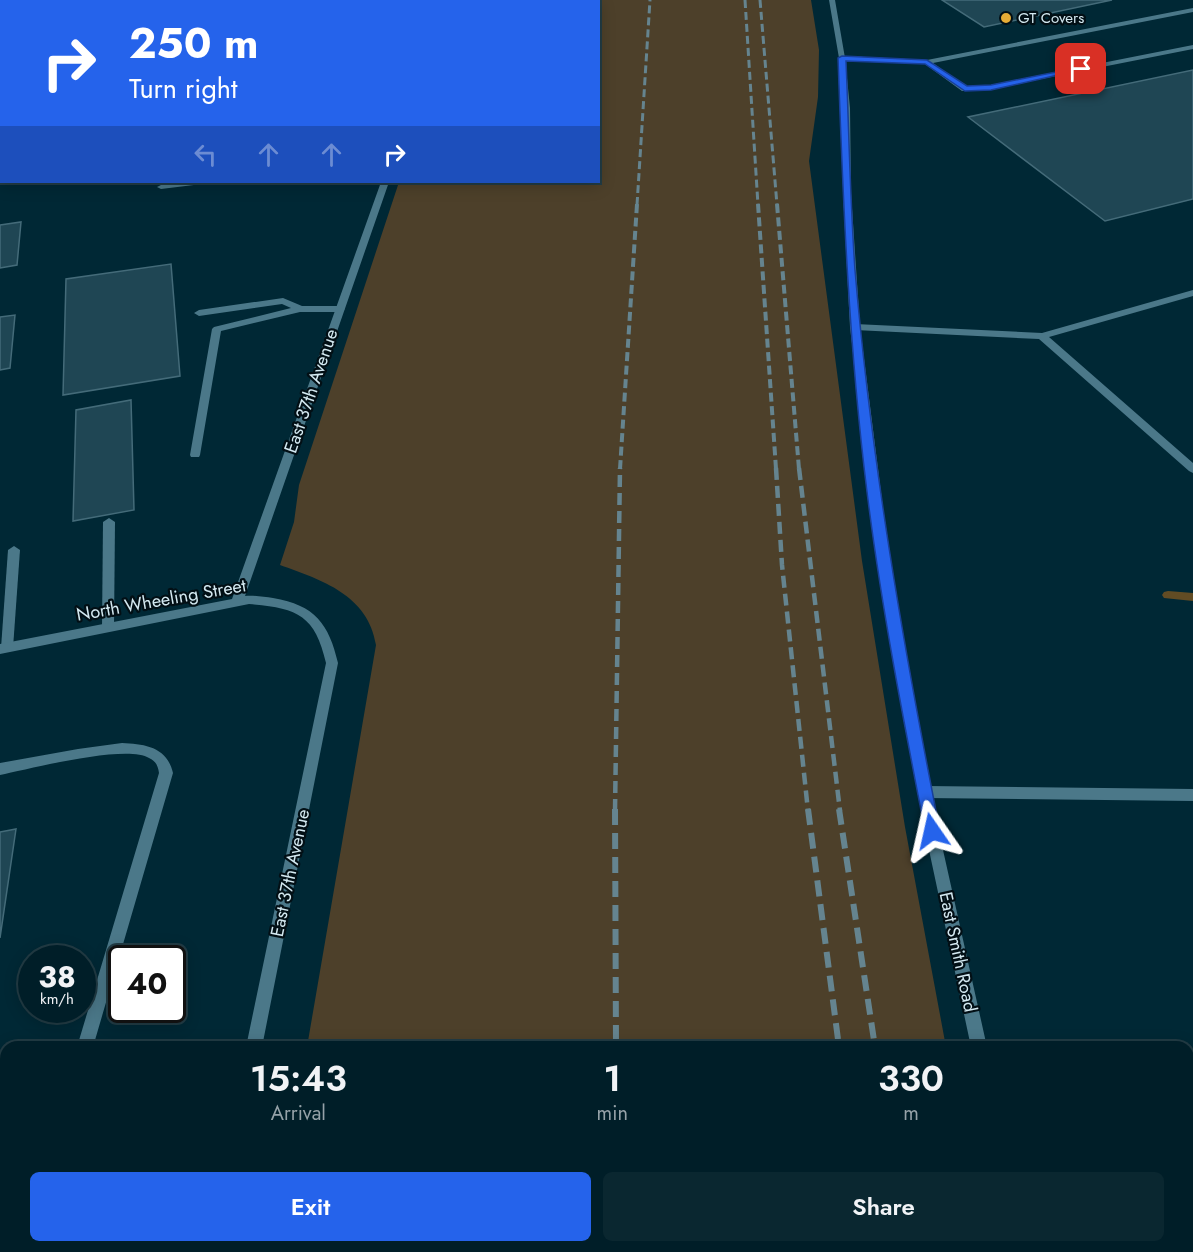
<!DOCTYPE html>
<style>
:root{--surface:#001e28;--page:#0a2730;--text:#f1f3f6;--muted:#95a2a8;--line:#223c45;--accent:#2563eb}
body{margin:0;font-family:Jost,sans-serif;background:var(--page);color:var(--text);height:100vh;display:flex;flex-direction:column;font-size:22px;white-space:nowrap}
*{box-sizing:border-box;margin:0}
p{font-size:20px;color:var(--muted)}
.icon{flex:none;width:33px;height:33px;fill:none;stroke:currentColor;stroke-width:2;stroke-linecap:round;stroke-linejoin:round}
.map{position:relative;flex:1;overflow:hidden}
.drawer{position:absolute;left:0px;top:1041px;width:1194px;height:212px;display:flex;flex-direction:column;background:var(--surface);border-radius:18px 18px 0 0;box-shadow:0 3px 15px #0003,0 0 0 2px var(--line)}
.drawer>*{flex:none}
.banner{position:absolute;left:0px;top:0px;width:600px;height:183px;box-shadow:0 3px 15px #0003,0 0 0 2px var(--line);background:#2563eb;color:#fff;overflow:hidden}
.speed{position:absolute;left:18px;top:945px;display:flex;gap:12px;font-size:30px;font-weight:700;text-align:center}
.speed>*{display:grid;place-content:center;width:78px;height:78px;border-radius:50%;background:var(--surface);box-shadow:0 3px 15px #0003,0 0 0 2px var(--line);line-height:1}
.speed small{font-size:15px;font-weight:400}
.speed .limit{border:3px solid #111;border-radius:9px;background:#fff;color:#111}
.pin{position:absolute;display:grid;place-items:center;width:51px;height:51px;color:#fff;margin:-26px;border-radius:12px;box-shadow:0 3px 9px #0006}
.me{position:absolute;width:66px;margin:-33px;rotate:349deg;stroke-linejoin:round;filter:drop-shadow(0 0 4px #0008)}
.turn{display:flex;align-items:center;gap:21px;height:126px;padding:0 30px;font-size:27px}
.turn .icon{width:78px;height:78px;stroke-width:2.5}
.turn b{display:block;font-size:42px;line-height:51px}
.lanes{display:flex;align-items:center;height:57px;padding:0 30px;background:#0003;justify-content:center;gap:30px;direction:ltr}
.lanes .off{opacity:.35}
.eta{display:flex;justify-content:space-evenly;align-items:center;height:102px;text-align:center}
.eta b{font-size:36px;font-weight:600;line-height:42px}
.primary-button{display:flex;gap:12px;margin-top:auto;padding:12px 30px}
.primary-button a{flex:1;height:69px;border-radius:9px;background:var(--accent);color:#fff;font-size:24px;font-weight:600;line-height:69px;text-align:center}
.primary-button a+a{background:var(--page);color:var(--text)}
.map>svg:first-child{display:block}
</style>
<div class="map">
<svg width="1193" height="1252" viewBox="0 0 1193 1252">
<rect width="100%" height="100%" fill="#002835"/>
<!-- green -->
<g fill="#4d402a">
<path d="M 470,0 L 811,0 L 819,50 L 818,97 L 809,161 L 862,561 L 905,827 L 946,1047 L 307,1047 L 376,645 C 368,595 322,580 280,565 L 294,522 L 299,485 L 399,182 L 598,182 L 598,2 Z"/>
<polygon points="277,1246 982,1246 983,1252 276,1252"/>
</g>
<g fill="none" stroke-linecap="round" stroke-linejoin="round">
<!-- stream -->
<polygon fill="#624c24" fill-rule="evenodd" points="1168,591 1193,593 1193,601 1164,598 1162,595 1164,592"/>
</g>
<!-- building -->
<g fill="#1f4654" stroke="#446b79" stroke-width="1.5">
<polygon points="0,0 149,0 149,2 2,2 0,50"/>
<polygon points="942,0 1112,0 984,27"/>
<polygon points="1193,70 1193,199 1105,221 968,117"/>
<polygon points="21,222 17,265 0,268 0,225"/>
<polygon points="171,264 180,376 63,395 66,279"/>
<polygon points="15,315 10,368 0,370 0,317"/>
<polygon points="131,400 134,510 73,521 76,410"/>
<polygon points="16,829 0,938 0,832"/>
</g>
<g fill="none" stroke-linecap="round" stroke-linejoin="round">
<!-- service -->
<g fill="#4b7889" fill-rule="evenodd">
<rect x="259" y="0" width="6" height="2"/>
<polygon points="1193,8 1193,12 933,63 966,87 991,85 1193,45 1193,49 991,89 962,91 925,64 842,60 839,58 842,56 927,60"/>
<rect x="0" y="72" width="2" height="4"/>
<polygon points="186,182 206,182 202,184 161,189 157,187 161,185"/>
<polygon points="1193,290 1193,296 1049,337 1193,463 1193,473 1189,471 1039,339 855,330 850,327 855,324 1042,333"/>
<polygon points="283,298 302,306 340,306 345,309 340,312 300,312 221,331 200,455 199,457 191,457 190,455 212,329 214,327 291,308 282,304 199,316 194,313 199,310"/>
<polygon points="109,518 115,522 114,627 108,632 102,627 103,522"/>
<polygon points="14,546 20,550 13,648 11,651 3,651 1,648 8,550"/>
<path d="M 122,743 C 145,744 167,747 173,773 L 93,1047 L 77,1047 L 159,773 C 158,766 156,761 149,758 C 126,744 29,769 0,775 L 0,763 L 78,749 Z"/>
<polygon points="925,786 1193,789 1193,801 925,798 920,796 918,792 920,788"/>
<polygon points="23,1246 41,1246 40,1252 22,1252"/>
</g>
<!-- minor -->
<g fill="#4b7889" fill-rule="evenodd">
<path d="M 381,182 L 389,182 L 245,596 C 254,595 264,597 273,598 C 315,605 329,624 338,663 L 262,1047 L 246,1047 L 326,663 C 315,614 296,608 249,604 L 0,654 L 0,644 L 232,599 Z"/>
<polygon points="205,1246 223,1246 222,1252 204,1252"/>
</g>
<!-- tertiary -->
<g fill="#4b7889" fill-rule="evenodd">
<polygon points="829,0 835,0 845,58 850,108 851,193 860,327 892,579 943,850 987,1047 971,1047 929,850 880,579 850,327 843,193 842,108 839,58"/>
<polygon points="1018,1246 1036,1246 1037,1252 1019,1252"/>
</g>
<!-- rail-far3 -->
<g stroke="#65848f" stroke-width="3" stroke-dasharray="8 4" stroke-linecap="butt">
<polyline points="745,0 758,205"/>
<polyline points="760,0 777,205"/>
<polyline points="637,205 650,0"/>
</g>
<!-- rail-far2 -->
<g stroke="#65848f" stroke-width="4" stroke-dasharray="9 4.5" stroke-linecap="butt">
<polyline points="758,204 776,469"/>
<polyline points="777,204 799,469"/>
<polyline points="620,469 637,204"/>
</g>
<!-- rail-far1 -->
<g stroke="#65848f" stroke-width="4.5" stroke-dasharray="12 6" stroke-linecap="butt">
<polyline points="776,468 782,565 808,811"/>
<polyline points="799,468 840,811"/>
<polyline points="615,811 620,468"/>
</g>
<!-- rail -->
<g stroke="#65848f" stroke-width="6" stroke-dasharray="16 8" stroke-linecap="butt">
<polyline points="615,809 616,1047"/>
<polyline points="808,809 839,1047"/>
<polyline points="839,809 875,1047"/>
<polyline points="620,1246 621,1252"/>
<polyline points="868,1246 868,1252"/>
<polyline points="908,1246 909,1252"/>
</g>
</g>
<!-- route -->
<path fill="#2563eb" stroke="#184099" stroke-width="1.5" d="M 842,56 L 927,60 L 967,86 L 991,85 L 1081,67 L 1085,69 L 991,90 L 965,91 L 925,64 L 846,61 C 849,130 850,200 855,270 C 871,459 903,645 940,831 L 938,836 L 927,836 L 925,831 C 903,718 881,605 867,492 C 849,348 843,203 838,58 Z"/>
<!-- markers -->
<circle fill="#e6ac36" stroke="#020f15" stroke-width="2" cx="1006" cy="18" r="6"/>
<g text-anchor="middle" stroke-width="4.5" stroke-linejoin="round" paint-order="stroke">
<!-- far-poi labels -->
<g font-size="15" fill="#d4e9f1" stroke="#020f15" text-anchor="start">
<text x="1018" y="23">GT Covers</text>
</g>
<!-- street labels -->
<g font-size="18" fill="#d4e9f1" stroke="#020f15">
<text transform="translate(311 391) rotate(-71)" y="6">East 37th Avenue</text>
<text transform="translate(161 600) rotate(-10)" y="6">North Wheeling Street</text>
<text transform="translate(290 873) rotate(-78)" y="6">East 37th Avenue</text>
<text transform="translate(958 952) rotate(78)" y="6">East Smith Road</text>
</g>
</g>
</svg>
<div class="speed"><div>38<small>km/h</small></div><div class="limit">40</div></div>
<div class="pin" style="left:1081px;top:69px;background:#d93025"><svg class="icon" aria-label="arrive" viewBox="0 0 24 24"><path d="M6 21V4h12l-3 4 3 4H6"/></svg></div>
<svg class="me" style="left:932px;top:831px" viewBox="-20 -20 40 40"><path d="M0-17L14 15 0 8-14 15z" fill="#2563eb" stroke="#fff" stroke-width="4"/></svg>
<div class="banner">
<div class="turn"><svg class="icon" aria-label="right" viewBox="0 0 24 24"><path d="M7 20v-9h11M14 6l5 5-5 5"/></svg><div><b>250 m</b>Turn right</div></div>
<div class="lanes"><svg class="icon off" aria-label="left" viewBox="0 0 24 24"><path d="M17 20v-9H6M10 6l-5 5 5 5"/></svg><svg class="icon off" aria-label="ahead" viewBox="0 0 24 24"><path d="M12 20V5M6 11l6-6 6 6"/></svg><svg class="icon off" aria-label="ahead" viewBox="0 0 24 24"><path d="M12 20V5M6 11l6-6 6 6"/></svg><svg class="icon" aria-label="right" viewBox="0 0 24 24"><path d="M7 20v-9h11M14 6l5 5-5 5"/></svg></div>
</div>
<section class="drawer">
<div class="eta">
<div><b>15:43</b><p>Arrival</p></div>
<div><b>1</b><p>min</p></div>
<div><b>330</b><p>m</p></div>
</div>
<div class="primary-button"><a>Exit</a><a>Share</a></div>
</section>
</div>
